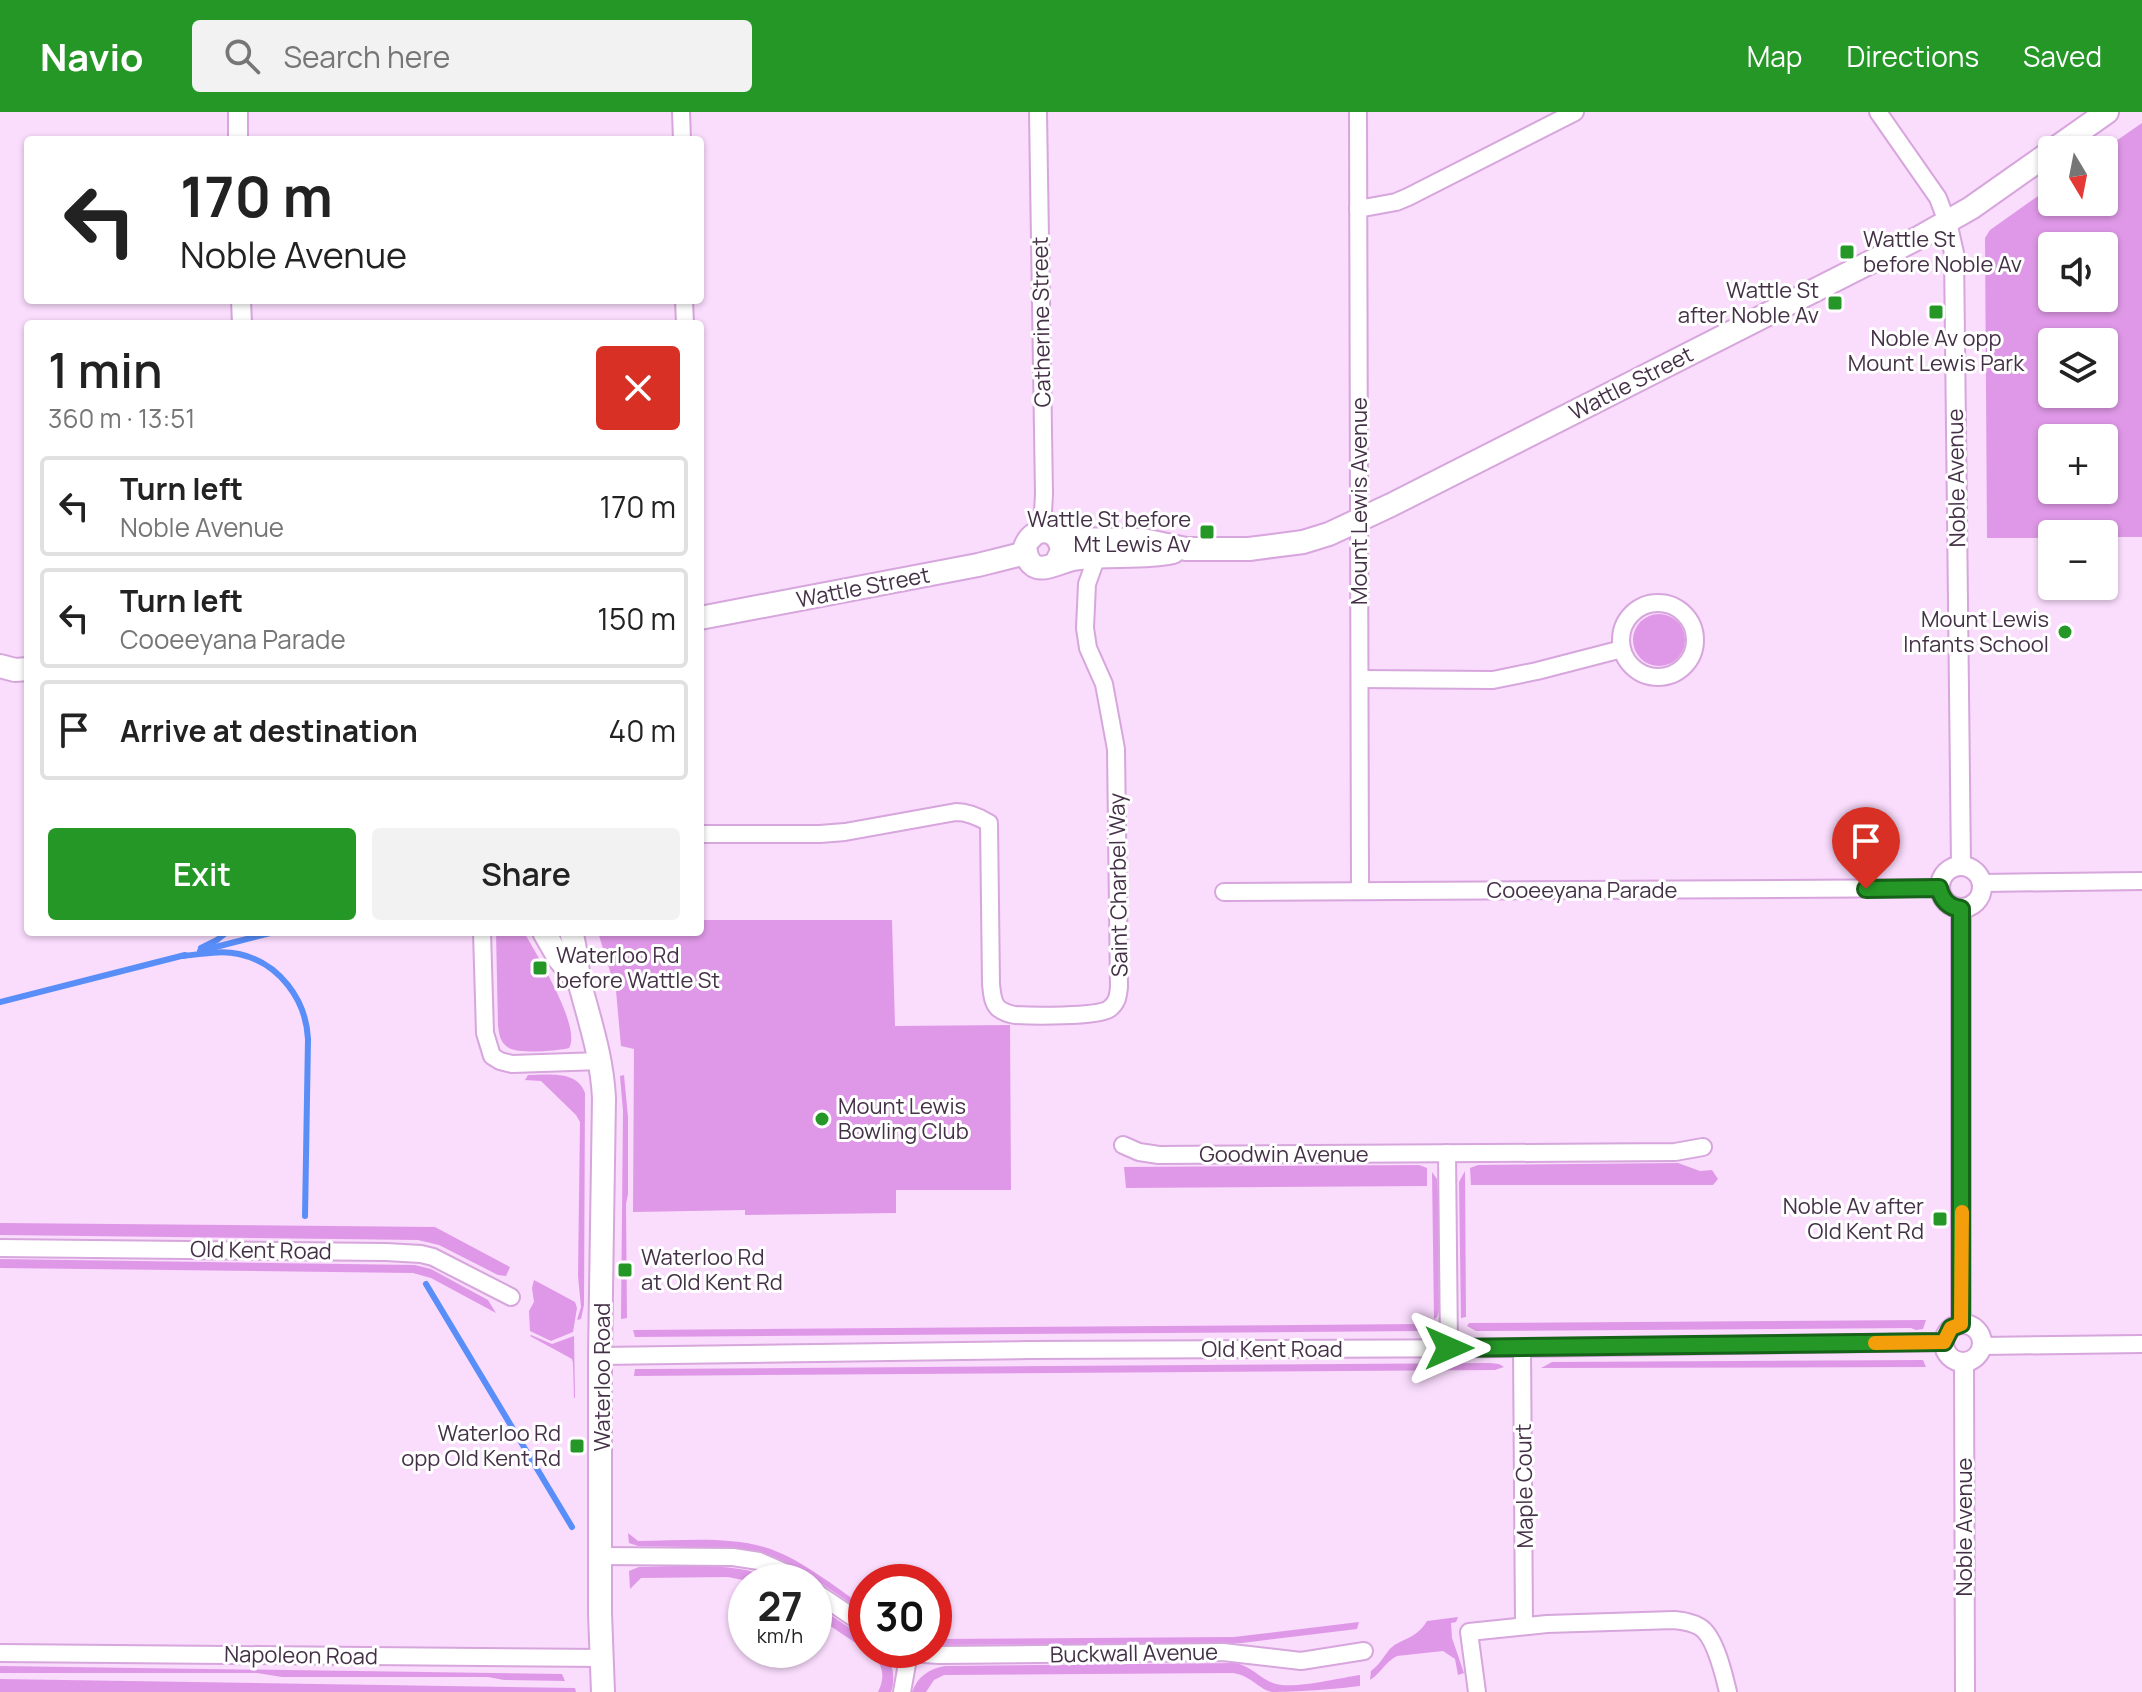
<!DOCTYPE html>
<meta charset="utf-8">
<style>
:root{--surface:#fff;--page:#f2f2f2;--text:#222;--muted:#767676;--line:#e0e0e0;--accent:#249726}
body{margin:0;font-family:Manrope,sans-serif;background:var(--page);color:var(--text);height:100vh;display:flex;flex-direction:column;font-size:30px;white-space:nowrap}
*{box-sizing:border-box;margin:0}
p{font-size:26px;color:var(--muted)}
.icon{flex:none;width:44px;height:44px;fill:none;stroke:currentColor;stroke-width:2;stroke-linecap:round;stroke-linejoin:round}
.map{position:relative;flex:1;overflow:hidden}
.panel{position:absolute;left:24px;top:208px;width:680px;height:616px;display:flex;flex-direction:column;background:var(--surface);border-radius:8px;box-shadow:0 2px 6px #0004}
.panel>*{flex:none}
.guide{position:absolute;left:24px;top:24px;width:680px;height:168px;border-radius:8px;box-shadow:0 2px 6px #0004;background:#fff;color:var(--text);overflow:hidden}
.needle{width:52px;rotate:170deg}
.fabs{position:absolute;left:2038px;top:24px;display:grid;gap:16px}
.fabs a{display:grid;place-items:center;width:80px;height:80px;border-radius:8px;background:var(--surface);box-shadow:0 2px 6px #0004;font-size:40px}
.speed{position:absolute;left:728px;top:1452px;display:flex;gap:16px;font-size:40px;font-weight:700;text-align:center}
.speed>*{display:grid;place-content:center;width:104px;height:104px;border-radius:50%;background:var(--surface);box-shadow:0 2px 6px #0004;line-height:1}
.speed small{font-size:20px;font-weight:400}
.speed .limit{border:12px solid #d22;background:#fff;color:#111}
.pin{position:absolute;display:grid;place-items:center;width:68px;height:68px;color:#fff;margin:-82px -34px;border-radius:50% 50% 50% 0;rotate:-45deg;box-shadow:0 0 8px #0007}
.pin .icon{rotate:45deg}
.me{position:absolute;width:88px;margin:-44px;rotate:90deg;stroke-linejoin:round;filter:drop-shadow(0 0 6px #0008)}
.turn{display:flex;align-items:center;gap:28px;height:168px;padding:0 24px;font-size:36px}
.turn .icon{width:104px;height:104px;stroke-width:2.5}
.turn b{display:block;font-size:56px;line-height:68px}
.round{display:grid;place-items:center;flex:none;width:84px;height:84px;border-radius:8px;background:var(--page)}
.head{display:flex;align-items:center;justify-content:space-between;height:136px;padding:0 24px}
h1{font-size:48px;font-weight:600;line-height:60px}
.button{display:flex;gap:16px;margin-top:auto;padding:16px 24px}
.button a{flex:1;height:92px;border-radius:8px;background:var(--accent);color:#fff;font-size:32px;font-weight:600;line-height:92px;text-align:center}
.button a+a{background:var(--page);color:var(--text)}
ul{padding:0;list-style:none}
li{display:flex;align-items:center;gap:24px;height:100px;margin:0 16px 12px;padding:0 8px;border:4px solid var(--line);border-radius:8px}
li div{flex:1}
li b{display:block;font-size:30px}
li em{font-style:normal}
header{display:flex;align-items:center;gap:48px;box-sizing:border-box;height:112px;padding:0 40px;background:var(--accent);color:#fff}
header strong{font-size:38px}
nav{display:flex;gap:44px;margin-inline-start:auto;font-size:28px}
.search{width:560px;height:72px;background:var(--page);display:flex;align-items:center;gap:20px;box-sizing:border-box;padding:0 28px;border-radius:8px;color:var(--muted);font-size:30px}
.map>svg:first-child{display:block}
</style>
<header>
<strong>Navio</strong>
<div class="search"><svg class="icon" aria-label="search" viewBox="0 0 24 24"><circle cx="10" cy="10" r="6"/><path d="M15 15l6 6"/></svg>Search here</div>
<nav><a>Map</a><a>Directions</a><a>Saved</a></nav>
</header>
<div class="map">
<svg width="2142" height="1580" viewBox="0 0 2142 1580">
<rect width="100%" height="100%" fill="#fadcfd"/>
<!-- green -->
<g fill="#df98e7" fill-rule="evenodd">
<path d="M 2142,11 L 2142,425 L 2104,425 L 2104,422 L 2052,422 L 2052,426 L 1987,426 L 1985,126 L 1990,118 L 2052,74 L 2052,90 L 2104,90 L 2103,38 ZM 2052,134 L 2104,134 L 2104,186 L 2052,186 ZM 2052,230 L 2104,230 L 2104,282 L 2052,282 ZM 2052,326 L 2104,326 L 2104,378 L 2052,378 Z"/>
<circle cx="1659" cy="528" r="26"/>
<polygon points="700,808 892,808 895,914 1010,913 1011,1078 896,1078 896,1101 745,1103 745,1098 633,1100 634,937 621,934 616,879 598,820 700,820"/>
<path d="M 496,820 L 524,820 C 536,842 582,915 569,936 C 558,939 519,942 509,936 C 500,931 499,922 498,913 Z"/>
<path d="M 528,963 C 548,963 577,958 585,981 L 584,1193 L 581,1207 L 577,1208 L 581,1195 L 578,1164 L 580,1010 L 576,1003 L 541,969 L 525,968 Z"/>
<polygon points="624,963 628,1005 628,1082 626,1092 627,1206 621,1207 623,999 620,964"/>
<polygon points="1678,1051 1700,1059 1712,1058 1718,1067 1713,1073 1471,1073 1470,1056 1478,1053"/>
<polygon points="1419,1053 1427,1056 1427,1074 1126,1076 1124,1055"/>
<polygon points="1465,1059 1466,1205 1461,1206 1459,1070"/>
<polygon points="1432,1060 1437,1067 1438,1080 1439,1199 1437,1205 1434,1207"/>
<polygon points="0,1111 435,1115 510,1155 506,1164 498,1163 439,1133 418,1128 0,1123"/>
<polygon points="0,1147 415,1153 431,1157 488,1188 496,1201 431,1166 413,1161 0,1156"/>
<polygon points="534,1168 575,1190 577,1196 573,1220 551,1229 530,1219 529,1199 534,1190 532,1176"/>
<polygon points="1926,1208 1923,1217 1916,1218 1911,1216 1485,1219 1476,1219 1467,1214 1469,1211"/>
<polygon points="1421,1212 1420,1219 635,1225 633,1218"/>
<polygon points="531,1223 552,1232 574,1224 575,1286 574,1286 573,1251 572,1247 530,1224"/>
<polygon points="1923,1248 1926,1255 1541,1256 1552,1250"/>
<polygon points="1490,1251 1499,1252 1504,1255 1495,1258 634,1264 635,1257 646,1257"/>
<path d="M 628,1421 L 638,1429 C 679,1429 724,1424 764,1435 C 799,1445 835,1475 866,1496 L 866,1502 C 825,1475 785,1441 735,1436 L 638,1434 L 629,1431 Z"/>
<path d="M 639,1455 C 682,1454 743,1449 780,1470 L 753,1470 L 728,1465 L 641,1466 L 630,1477 L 629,1459 Z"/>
<polygon points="814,1492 866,1527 866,1538 814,1503"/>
<path d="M 1458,1505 L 1456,1510 L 1451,1511 L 1452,1526 L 1464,1561 L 1458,1563 L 1455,1547 L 1443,1539 L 1397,1544 C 1386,1549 1381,1561 1370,1568 L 1371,1559 C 1380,1552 1382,1547 1389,1538 C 1398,1527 1416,1528 1427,1509 Z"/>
<polygon points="1359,1510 1357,1517 1242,1531 934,1533 934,1527 1234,1525"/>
<path d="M 866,1538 L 882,1538 C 893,1550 896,1565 891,1580 L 878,1580 C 887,1563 882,1549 866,1538 Z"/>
<path d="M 1236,1551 C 1253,1555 1261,1568 1276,1572 C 1295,1577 1339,1566 1360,1563 L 1360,1574 C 1337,1577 1294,1580 1272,1580 C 1258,1577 1252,1564 1233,1561 L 944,1563 L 934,1568 L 926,1580 L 912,1580 C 918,1564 929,1557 945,1554 Z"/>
<polygon points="0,1554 562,1562 565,1569 504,1568 488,1565 282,1565 257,1561 0,1561"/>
<polygon points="0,1567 575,1576 576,1580 0,1580"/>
</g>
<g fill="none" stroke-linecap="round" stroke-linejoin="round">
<!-- stream -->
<g stroke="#598df8" stroke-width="6">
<polyline points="201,836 217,828 227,820"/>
<polyline points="200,839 274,820"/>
<path d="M 183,844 C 202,842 221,838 239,842 C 279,851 306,887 308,927 L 305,1104"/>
<polyline points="0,890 185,843"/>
<polyline points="426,1172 572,1415"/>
</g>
<!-- minor casing -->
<g stroke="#d6a6dc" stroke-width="20">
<g id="minor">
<polyline points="681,0 682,28"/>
<polyline points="1038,0 1044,382 1042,419"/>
<polyline points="1358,0 1360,779"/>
<polyline points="1878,0 1938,86 1947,110"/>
<polyline points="1358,97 1396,90 1408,85 1575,0"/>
<polyline points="684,188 685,212"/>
<circle cx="1658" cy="528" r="37"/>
<polyline points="1360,567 1493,568 1537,559 1622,537"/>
<path d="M 700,722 L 820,722 L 845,720 L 956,700 C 968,700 979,705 989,711 L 991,872 C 992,880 992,890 998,896 C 1003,900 1009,902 1015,903 C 1032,904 1096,905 1109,897 C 1117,891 1118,885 1119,875 L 1116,637 L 1104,572 L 1088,536 L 1085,516 L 1087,472 L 1097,444"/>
<polyline points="1982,771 2142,769"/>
<polyline points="1224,780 1939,776"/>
<polyline points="482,820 485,921 492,944 500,949 512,952 601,949"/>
<polyline points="1123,1033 1139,1040 1159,1043 1675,1040 1703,1035"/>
<polyline points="1447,1041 1449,1236"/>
<polyline points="0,1136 386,1140 421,1142 433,1145 511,1185"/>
<polyline points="1982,1234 2142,1232"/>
<polyline points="1522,1236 1524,1513"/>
<polyline points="600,1244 1028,1238 1522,1236 1944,1230"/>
<polyline points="601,1444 733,1445 759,1449 782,1459 800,1470"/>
<polyline points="814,1479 866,1514"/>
<polyline points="903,1538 909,1541 939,1543 1223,1540 1301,1549 1364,1539"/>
<polyline points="0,1541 602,1546"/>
<polyline points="902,1580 909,1541"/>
<path d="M 1477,1580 L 1469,1520 L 1547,1512 L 1674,1508 C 1683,1509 1692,1510 1700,1515 C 1715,1524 1724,1563 1728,1580"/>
</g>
</g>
<!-- tertiary casing -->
<g stroke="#d6a6dc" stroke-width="22">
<g id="tertiary">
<polyline points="238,0 238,28"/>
<polyline points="1947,110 1954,141 1961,754"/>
<polyline points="241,188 242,212"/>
<circle cx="1961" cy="775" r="21"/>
<polyline points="1961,797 1961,1212"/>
<circle cx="1963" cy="1231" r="19"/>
<polyline points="1964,1251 1965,1580"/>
</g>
</g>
<!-- secondary casing -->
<g stroke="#d6a6dc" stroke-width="26">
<g id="secondary">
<polyline points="2053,38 2107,0"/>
<polyline points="1059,427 1143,428 1186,437 1249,437 1303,430 1329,422 1391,393 1920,125 1971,96 2052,39"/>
<path d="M 1056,451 L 1062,439 C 1059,415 1034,412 1025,435 C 1026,443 1028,452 1037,455 C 1046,458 1063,449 1073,447 C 1107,441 1140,447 1173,440"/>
<polyline points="700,506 978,453 1026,441"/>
<polyline points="0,554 15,558 28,557"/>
<polyline points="544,820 560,848 580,872"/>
<path d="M 571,820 C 577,838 576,857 581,876 C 591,913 602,947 604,986 L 600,1244 L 600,1501 L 603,1580"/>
</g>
</g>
<!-- minor -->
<use href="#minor" stroke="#fff" stroke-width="16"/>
<!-- tertiary -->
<use href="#tertiary" stroke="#fff" stroke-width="18"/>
<!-- secondary -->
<use href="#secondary" stroke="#fff" stroke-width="22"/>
</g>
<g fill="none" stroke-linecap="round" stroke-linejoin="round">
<!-- route casing -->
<g stroke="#176219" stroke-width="20">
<path id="route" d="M 1449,1236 L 1944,1230 L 1951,1216 L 1961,1212 L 1961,797 C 1948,795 1942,788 1939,776 L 1866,777"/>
</g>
<!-- route -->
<use href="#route" stroke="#249726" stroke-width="14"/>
<!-- slow -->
<polyline stroke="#f59e0b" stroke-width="14" points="1875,1231 1944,1230 1951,1216 1961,1212 1962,1100"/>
</g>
<!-- markers -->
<g fill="#249726" stroke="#fff" stroke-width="3">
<rect x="1839" y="132" width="16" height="16" rx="4"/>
<rect x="1827" y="183" width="16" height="16" rx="4"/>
<rect x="1928" y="192" width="16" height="16" rx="4"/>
<rect x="1199" y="412" width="16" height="16" rx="4"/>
<circle cx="2065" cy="520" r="8"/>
<rect x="532" y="848" width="16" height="16" rx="4"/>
<circle cx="822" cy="1007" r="8"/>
<rect x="1932" y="1099" width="16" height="16" rx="4"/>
<rect x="617" y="1150" width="16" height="16" rx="4"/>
<rect x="569" y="1326" width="16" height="16" rx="4"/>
</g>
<g text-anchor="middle" stroke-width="6" stroke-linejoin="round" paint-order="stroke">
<!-- poi labels -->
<g font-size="22" fill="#453147" stroke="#fff" text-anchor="end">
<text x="1863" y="135" text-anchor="start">Wattle St<tspan x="1863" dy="25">before Noble Av</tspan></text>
<text x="1819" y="186">Wattle St<tspan x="1819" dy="25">after Noble Av</tspan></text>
<text x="1936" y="234" text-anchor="middle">Noble Av opp<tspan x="1936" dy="25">Mount Lewis Park</tspan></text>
<text x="1191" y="415">Wattle St before<tspan x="1191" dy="25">Mt Lewis Av</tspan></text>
<text x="2049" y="515">Mount Lewis<tspan x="2049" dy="25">Infants School</tspan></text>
<text x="556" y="851" text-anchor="start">Waterloo Rd<tspan x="556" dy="25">before Wattle St</tspan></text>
<text x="838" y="1002" text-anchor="start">Mount Lewis<tspan x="838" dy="25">Bowling Club</tspan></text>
<text x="1924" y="1102">Noble Av after<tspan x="1924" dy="25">Old Kent Rd</tspan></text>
<text x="641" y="1153" text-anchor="start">Waterloo Rd<tspan x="641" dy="25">at Old Kent Rd</tspan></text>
<text x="561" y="1329">Waterloo Rd<tspan x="561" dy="25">opp Old Kent Rd</tspan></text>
</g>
<!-- street labels -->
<g font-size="22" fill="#453147" stroke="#fff">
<text transform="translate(1041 210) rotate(-91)" y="8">Catherine Street</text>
<text transform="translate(1631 271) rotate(-27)" y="8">Wattle Street</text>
<text transform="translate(1956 366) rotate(-91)" y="8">Noble Avenue</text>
<text transform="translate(1359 389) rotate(-90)" y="8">Mount Lewis Avenue</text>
<text transform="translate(863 475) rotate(-11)" y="8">Wattle Street</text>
<text transform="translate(1118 773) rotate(-91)" y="8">Saint Charbel Way</text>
<text x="1582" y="786">Cooeeyana Parade</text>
<text x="1284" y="1050">Goodwin Avenue</text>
<text transform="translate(261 1138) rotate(1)" y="8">Old Kent Road</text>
<text x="1272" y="1245">Old Kent Road</text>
<text transform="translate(602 1265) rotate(-90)" y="8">Waterloo Road</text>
<text transform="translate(1524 1374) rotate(-91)" y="8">Maple Court</text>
<text transform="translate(1964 1415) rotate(-90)" y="8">Noble Avenue</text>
<text transform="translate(1134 1541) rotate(-1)" y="8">Buckwall Avenue</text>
<text transform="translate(301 1543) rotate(1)" y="8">Napoleon Road</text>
</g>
</g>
</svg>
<div class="fabs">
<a><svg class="needle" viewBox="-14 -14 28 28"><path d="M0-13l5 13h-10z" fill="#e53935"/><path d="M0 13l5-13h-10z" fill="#767676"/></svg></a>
<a><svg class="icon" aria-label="sound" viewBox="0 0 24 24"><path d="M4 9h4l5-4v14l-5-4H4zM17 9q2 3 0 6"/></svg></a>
<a><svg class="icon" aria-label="layers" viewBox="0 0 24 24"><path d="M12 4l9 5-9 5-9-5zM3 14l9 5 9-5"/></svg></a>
<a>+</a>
<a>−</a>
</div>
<div class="speed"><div>27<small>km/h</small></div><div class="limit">30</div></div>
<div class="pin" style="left:1866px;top:777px;background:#d93025"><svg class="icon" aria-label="arrive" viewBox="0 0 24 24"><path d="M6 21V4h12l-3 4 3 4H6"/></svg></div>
<svg class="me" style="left:1449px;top:1236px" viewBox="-20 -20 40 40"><path d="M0-17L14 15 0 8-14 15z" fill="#249726" stroke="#fff" stroke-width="4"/></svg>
<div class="guide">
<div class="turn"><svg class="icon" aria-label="left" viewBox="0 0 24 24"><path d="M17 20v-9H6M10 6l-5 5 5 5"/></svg><div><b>170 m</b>Noble Avenue</div></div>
</div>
<section class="panel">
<div class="head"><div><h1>1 min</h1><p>360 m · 13:51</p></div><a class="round" style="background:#d93025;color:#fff"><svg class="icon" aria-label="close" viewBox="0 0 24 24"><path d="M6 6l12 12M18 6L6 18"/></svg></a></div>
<ul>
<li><svg class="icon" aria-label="left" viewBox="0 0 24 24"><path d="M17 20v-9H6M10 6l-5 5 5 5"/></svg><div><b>Turn left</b><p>Noble Avenue</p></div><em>170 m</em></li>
<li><svg class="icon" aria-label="left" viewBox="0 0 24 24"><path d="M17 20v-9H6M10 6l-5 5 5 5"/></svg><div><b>Turn left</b><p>Cooeeyana Parade</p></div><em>150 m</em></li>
<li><svg class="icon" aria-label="arrive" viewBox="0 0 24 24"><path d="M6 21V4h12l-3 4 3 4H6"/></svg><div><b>Arrive at destination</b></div><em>40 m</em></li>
</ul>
<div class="button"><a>Exit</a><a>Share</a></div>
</section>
</div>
